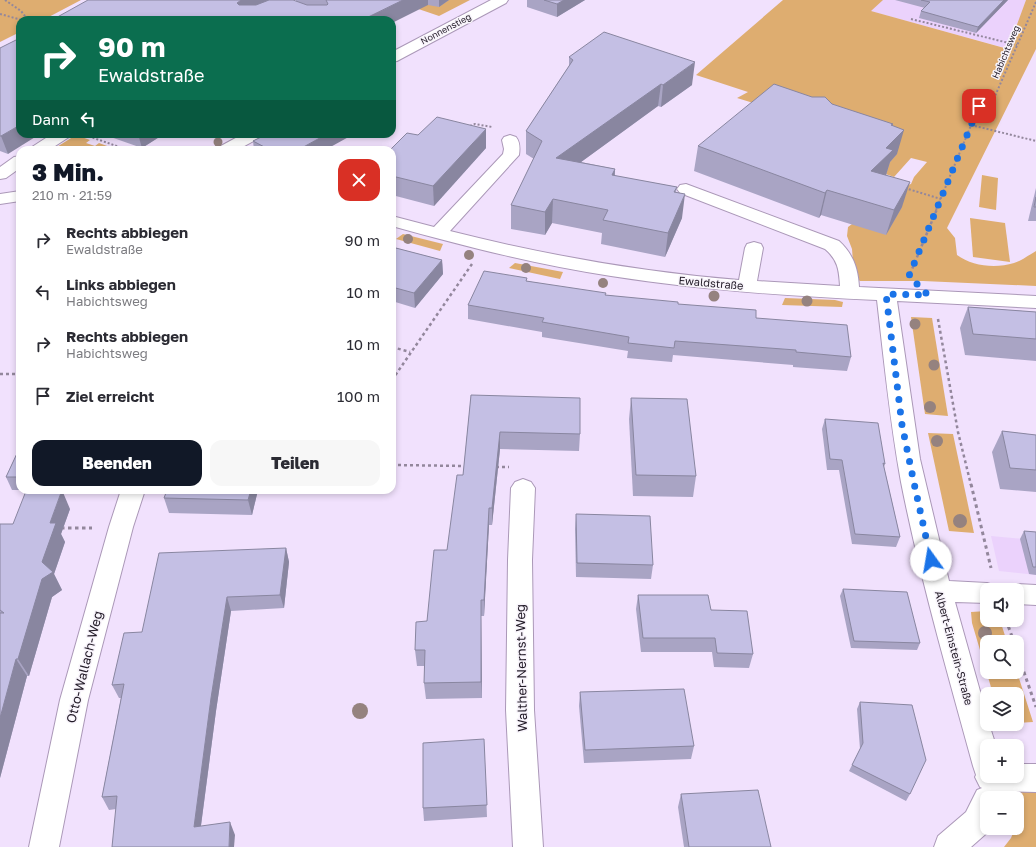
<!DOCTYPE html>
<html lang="de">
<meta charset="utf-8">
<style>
:root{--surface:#fff;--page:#f7f7f7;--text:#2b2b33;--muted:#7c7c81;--accent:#111827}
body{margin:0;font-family:"Golos Text",sans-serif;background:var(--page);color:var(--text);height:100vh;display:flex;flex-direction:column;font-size:15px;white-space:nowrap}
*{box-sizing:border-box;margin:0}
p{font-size:13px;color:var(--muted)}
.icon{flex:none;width:22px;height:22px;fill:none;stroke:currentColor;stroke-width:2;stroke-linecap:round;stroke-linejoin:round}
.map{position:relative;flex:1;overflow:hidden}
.drawer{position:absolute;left:16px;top:146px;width:380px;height:348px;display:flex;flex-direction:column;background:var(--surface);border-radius:12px;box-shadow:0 2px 6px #0003}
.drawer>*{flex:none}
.top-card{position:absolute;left:16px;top:16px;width:380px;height:122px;border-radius:12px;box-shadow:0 2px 6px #0003;background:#0b6e4f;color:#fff;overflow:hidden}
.fabs{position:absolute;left:980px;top:583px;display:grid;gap:8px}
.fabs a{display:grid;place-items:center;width:44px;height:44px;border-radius:8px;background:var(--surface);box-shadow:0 2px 6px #0003;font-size:20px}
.pin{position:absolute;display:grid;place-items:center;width:34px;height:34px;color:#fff;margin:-17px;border-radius:8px;box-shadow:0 2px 6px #0006}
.me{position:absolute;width:44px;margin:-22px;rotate:347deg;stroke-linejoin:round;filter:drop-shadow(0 0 3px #0008)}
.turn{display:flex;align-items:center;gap:14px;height:84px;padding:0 16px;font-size:18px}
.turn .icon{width:52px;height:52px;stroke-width:2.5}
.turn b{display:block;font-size:28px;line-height:34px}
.then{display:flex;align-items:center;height:38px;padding:0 16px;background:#0003;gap:8px;font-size:15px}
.round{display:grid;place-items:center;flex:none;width:42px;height:42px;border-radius:12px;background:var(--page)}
.overview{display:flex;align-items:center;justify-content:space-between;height:68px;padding:0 16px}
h1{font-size:24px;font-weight:800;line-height:30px;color:var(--accent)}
.button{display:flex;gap:8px;margin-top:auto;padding:8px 16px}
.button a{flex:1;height:46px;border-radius:12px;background:var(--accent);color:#fff;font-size:16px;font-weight:800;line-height:46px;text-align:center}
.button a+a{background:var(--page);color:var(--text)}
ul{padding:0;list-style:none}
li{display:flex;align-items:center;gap:12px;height:52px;padding:0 16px}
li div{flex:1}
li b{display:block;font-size:15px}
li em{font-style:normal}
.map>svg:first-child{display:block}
</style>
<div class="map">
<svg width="1036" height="847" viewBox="0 0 1036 847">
<rect width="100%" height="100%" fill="#f1e1fd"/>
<!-- built -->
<g fill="#ebd2fc">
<polygon points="830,0 1026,0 1009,49"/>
<polygon points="991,536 1036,540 1036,575 999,571"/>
</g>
<!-- green -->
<g fill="#dead70">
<polygon points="0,0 81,0 43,20 20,20 20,32 0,42"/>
<polygon points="392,0 470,0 439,16"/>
<path d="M 783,0 L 883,0 L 871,11 L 1008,49 L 1026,0 L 1036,0 L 1036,49 L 947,228 L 955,238 L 957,255 C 972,266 995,269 1014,263 C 1021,261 1029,255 1036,251 L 1036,286 L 923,281 L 860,281 L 854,276 L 852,249 L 847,236 L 848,227 L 871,210 L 890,190 L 911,184 L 914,177 L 927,162 L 911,158 L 894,177 L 880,172 L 770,108 L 737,98 L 748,92 L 696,75 Z"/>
<polygon points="76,135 90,140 86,143 95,146 99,143 118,150 52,150"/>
<polygon points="982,175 998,178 996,210 979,207"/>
<polygon points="970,218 1005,223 1010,262 973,257"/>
<polygon points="403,234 443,244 440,251 396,239"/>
<polygon points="515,263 563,272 560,279 509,268"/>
<polygon points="785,298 835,300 843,302 842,307 782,305"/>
<polygon points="911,317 932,318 948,416 925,414"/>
<polygon points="928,433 953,434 974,533 949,531"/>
<polygon points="987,611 987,620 1000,620 1007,642 987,642 987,672 1017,672 1033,722 1017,723 1017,694 993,694 972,623 971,612"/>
<polygon points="1021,791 1036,791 1036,847 1004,847 1011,838 1015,828 1017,828"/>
</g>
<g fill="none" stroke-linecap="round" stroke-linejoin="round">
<!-- minor casing -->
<g stroke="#ab98b8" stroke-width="2">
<g id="minor">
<polygon points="491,0 508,0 506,3 397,61 392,62 392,52"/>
<polygon points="52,134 71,134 69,137 49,150 30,150 32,147"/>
<polygon points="243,134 263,134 261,137 237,150 217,150 219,147"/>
<path d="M 510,135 L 516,137 C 520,142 520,148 519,155 L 450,231 C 545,255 641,272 739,280 L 745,248 L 747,244 L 754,242 L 761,244 L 763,248 L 757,281 L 840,286 C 839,270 838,260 825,249 L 680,193 L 677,189 L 680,185 L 686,184 L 839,241 C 853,254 858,268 859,287 L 1036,296 L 1036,308 L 897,301 L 920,459 L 949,581 L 987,583 L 996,586 L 998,590 L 987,590 L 987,603 L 955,602 L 987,716 L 987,724 L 989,724 L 996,746 L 987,746 L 987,776 L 1017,776 L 1017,764 L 1036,764 L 1036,792 L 998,791 L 1001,798 L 987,798 L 987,828 L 990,828 L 988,832 L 971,847 L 934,847 L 938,836 L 966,812 L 977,790 L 982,788 L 980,787 L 975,777 L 976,775 L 973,766 C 947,671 920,578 901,482 C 890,422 884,361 877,300 C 788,296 699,290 611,276 C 537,265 464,246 392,226 L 392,216 L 434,227 L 503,154 L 504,149 L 502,140 L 504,137 Z"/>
<polygon points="20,156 20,168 6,178 0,179 0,167 14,157"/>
<polygon points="20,191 20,201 0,204 0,194"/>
<polygon points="523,479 531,482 535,488 532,560 534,710 543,847 513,847 506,710 508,560 511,488 515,482"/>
<polygon points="121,490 145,490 133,527 88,700 59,847 29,847 60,700 109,527"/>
<polygon points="1017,584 1036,585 1036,605 1017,604 1017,590 1006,590 1008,587"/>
</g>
</g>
<!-- path-far2 -->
<g stroke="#93879c" stroke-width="2" stroke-dasharray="2 2" stroke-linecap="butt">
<polyline points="5,0 21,11 28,20"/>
<polyline points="0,14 22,20"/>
<polyline points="911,19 1017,45"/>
<polyline points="971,125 1036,141"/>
<polyline points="470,126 475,124 492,127"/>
<polyline points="85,135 128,150"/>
<polyline points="905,188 941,199"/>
<polyline points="936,210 979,106 995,96 1036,2"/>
</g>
<!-- path-far1 -->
<g stroke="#93879c" stroke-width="2.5" stroke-dasharray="3 3" stroke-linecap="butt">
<polyline points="910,274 937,209"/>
<polyline points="938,319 958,432 971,485"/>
<polyline points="392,347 410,352"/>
<polyline points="0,374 20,374"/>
<polyline points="392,380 472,264"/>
<polyline points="392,465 465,466"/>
<polyline points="496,467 509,467"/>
</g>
<!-- path -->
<g stroke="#93879c" stroke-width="3" stroke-dasharray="3.5 3.5" stroke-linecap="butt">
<polyline points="971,484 991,568"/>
<polyline points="61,528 92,528"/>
<polyline points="1006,620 1014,642"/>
<polyline points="1017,652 1036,707"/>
</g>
<!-- minor -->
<use href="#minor" fill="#fff" fill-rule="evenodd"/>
</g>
<!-- trees -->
<g fill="#95827f">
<circle cx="218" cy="142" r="4.5"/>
<circle cx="408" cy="239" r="5"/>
<circle cx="469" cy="255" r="5"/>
<circle cx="526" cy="268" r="5"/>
<circle cx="603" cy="283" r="5"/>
<circle cx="714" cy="296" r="5.5"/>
<circle cx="807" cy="301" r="5.5"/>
<circle cx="915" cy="324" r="5.5"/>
<circle cx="934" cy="365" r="5.5"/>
<circle cx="930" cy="407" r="6"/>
<circle cx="937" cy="441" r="6"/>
<circle cx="960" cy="521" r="7"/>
<circle cx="985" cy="633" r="7"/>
<circle cx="360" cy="711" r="8"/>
</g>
<!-- wall -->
<g fill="#a9a4c4">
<polygon points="296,0 449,0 439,7 428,5 52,20 296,1"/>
<polygon points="527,0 585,0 557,17 527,7"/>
<polygon points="895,0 1008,0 976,33 919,18 921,11 925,8"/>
<polygon points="0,48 8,154 0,151"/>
<polygon points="569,57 692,85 661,107 658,106 581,162 615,169 615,176 677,187 676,192 682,218 665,257 601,244 602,233 552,223 545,235 511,229 511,205 534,159 526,154 526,131 569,66"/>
<polygon points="832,104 893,126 897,154 890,162 886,175 902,207 886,235 821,215 819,218 694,171 698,146"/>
<polygon points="102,134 164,134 142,148"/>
<polygon points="418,135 486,148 434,206 392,195 392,150"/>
<polygon points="253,141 325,150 254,150"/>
<polygon points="1036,188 1036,221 1028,221"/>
<polygon points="392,247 442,260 443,274 415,308 392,301"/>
<polygon points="527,281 606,295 678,304 756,318 851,357 847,371 793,367 793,365 673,355 672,362 627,358 628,351 542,337 542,332 468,319 468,305"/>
<polygon points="968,307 1036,312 1036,361 965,355 960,328"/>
<polygon points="471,395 580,434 579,451 500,449 492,525 489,525 484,616 481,616 482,698 426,699 424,683 425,666 417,666 415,650 427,621 447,550 463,475"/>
<polygon points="631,398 696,476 693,497 633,496 629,419"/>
<polygon points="825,419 885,464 884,467 900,537 896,547 852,544 839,470 827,470 822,429"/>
<polygon points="1002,431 1036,435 1036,492 1000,489 992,452"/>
<polygon points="20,447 20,490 12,490 6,477"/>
<polygon points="258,490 252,515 169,513 164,498"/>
<polygon points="70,509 61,534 65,542 54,574 62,590 52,597 29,676 27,676 0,778 0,524 13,524"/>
<polygon points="576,514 653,565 651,579 576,577 575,529"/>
<polygon points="1024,531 1036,532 1036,575 1029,574 1020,539"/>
<polygon points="286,548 289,562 284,608 231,611 216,711 201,826 235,835 116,809 109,810 102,797 121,698 119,698 112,685 142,632"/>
<polygon points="843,589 920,643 917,650 851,648 840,596"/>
<polygon points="638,595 753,654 749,668 714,667 712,652 641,652 636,609"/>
<polygon points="580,692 694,746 691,759 584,763 579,706"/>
<polygon points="860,702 910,794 906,801 849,771 860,749 857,709"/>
<polygon points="484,739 487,817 424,821 423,808"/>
<polygon points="681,794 771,847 684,847 678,807"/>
</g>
<!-- shaded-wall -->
<g fill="#8986a0">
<polygon points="241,0 279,0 248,13 237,3"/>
<polygon points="403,0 428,0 428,5 392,23 392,20 362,20"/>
<polygon points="439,0 449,0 439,7"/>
<polygon points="564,0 585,0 557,17 557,4"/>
<polygon points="1004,0 1008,0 976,33 978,27"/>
<polygon points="695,62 692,85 661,107 663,85"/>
<polygon points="661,84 658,106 555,181 556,158"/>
<polygon points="893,124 887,147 904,130 897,154 890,162 886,175 865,196 871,171 891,125"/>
<polygon points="20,125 20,134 40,134 8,154 1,136"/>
<polygon points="486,129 486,148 434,206 433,186"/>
<polygon points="138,134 164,134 142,148"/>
<polygon points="327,134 354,134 325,150 298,150"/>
<polygon points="615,169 613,192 612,175"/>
<polygon points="910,182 902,207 886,235 894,210"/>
<polygon points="827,190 821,215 819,218 825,193"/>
<polygon points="685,194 682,218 665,257 668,233"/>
<polygon points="553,199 552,223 545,235 545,212"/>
<polygon points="442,260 443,274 415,308 414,293"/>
<polygon points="500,432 500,449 492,525 492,508"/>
<polygon points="62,490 70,509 61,534 65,542 54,574 62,590 52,597 29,676 18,659 42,562 50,523"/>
<polygon points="251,490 258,490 252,515 248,500"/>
<polygon points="489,508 489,525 484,616 484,600"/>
<polygon points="286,548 289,562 284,608 280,595"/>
<polygon points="227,597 231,611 216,711 199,840 194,827 211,698"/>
<polygon points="481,600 481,616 482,698 481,682"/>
<polygon points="16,659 27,676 0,778 0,718"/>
<polygon points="230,822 235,835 234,847 229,847"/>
</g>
<!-- building -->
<g fill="#c4bfe4" stroke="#8986a0">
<polygon points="88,0 241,0 237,3 239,5 256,5 269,0 293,0 307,5 327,5 328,4 326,0 403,0 362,20 52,20"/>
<polygon points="544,0 564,0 557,4"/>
<polygon points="921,0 1004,0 978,27 921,11 930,2"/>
<polygon points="604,32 695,62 663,85 661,84 556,158 615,169 612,175 677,187 674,192 685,194 668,233 603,220 608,210 553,199 545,212 511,205 542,141 526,131 573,60 569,57"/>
<polygon points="20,38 20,125 1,136 0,136 0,48"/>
<polygon points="774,84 812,97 825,97 832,104 893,124 891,125 904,130 886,148 893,150 871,171 910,182 894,210 827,190 825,193 698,146"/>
<polygon points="437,117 486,129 433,186 392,176 392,150 390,150 407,133 418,135"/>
<polygon points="267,134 327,134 298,150 270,150 253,141"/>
<polygon points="1036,197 1036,207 1034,207"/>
<polygon points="392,247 442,260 414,293 392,287"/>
<polygon points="484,271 527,278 526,281 606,293 605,295 678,302 678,304 756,310 756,318 847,325 851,357 796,352 796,350 675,341 674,348 628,343 629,337 542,322 544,318 468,305"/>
<polygon points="968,307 1036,312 1036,339 973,334"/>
<polygon points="471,395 580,398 580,434 500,432 492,508 489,508 484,600 481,600 481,682 424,683 425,650 415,650 416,622 427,621 434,550 447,550 457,475 463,475"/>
<polygon points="631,398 687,399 696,476 636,475"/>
<polygon points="825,419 878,423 885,464 883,463 900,537 855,534 842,460 830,459"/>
<polygon points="1002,431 1036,435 1036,470 1010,468"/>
<polygon points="20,447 20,477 6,477"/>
<polygon points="62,490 50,523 56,523 42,562 53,572 42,579 18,659 16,659 0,718 0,613 4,613 0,610 0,524 13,524 26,491"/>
<polygon points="167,490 251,490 248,500 164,498"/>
<polygon points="576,514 650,516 653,565 577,563"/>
<polygon points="1024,531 1036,532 1036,567 1033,567"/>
<polygon points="286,548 280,595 227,597 211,698 194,827 230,822 229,847 112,847 117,796 102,797 124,684 112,685 124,633 142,632 159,553"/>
<polygon points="843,589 907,592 920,643 854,641"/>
<polygon points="638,595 708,595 711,610 747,611 753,654 717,653 715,638 643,638"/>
<polygon points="684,689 694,746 585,750 580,692"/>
<polygon points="860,702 912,705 926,760 910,794 852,765 863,743"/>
<polygon points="484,739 487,805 423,808 423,743"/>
<polygon points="758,790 771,847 689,847 681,794"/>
</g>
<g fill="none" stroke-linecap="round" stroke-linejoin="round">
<!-- route -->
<polyline stroke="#1a73e8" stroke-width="7" stroke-dasharray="0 12.6" points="931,560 914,483 902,425 886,294 928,295 909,276 979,106"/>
</g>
<g text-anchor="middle" stroke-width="3" stroke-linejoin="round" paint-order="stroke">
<!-- far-street labels -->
<g font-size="9" fill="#221b27" stroke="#f8f4fb">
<text transform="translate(446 29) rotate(-28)" y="3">Nonnenstieg</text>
<text transform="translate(1006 52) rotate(-67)" y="3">Habichtsweg</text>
</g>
<!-- street labels -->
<g font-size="11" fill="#221b27" stroke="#f8f4fb">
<text transform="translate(711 283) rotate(5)" y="4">Ewaldstraße</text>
<text transform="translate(954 648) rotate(75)" y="4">Albert-Einstein-Straße</text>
</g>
<!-- near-street labels -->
<g font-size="13" fill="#221b27" stroke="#f8f4fb">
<text transform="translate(84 667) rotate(-76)" y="5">Otto-Wallach-Weg</text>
<text transform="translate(521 668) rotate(-91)" y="5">Walther-Nernst-Weg</text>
</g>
</g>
</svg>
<div class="fabs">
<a><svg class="icon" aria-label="sound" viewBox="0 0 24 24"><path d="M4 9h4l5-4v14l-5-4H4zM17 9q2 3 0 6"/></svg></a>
<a><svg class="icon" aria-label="search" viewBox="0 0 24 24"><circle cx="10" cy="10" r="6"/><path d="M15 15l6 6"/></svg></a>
<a><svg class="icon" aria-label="layers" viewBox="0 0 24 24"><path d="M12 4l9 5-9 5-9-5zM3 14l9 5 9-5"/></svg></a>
<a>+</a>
<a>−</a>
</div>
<div class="pin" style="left:979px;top:106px;background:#d93025"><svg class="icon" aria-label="arrive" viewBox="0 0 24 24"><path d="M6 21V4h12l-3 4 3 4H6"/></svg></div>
<svg class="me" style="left:931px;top:560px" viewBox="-20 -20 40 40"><circle r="19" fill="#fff"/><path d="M0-13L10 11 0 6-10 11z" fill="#1a73e8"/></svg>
<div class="top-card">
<div class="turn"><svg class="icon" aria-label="right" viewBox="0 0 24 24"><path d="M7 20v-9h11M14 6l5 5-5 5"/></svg><div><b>90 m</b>Ewaldstraße</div></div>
<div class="then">Dann<svg class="icon" aria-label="left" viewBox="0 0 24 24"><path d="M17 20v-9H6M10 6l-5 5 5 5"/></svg></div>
</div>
<section class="drawer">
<div class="overview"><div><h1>3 Min.</h1><p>210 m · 21:59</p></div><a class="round" style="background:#d93025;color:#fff"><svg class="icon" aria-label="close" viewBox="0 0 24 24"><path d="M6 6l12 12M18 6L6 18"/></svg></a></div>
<ul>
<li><svg class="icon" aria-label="right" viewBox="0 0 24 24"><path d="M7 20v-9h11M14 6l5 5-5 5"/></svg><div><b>Rechts abbiegen</b><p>Ewaldstraße</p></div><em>90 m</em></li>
<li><svg class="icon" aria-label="left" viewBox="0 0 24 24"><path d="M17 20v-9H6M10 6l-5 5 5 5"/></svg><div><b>Links abbiegen</b><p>Habichtsweg</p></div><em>10 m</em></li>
<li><svg class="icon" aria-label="right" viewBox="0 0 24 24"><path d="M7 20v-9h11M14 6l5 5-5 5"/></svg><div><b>Rechts abbiegen</b><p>Habichtsweg</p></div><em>10 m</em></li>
<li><svg class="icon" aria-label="arrive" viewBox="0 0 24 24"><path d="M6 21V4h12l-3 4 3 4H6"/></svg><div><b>Ziel erreicht</b></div><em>100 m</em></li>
</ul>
<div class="button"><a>Beenden</a><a>Teilen</a></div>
</section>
</div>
